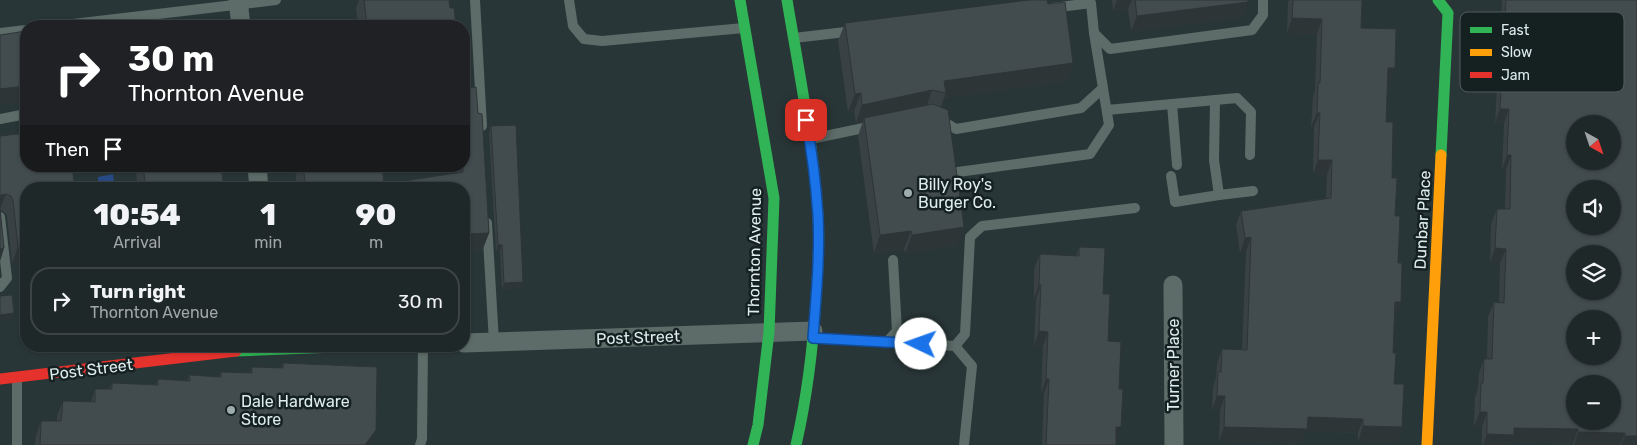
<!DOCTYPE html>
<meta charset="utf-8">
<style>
:root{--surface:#1f2829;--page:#2c3435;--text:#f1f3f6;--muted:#a1a6a8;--line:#3c4446}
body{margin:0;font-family:Rubik,sans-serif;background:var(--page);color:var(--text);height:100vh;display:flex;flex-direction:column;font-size:19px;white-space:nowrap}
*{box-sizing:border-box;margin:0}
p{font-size:16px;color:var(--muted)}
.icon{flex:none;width:28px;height:28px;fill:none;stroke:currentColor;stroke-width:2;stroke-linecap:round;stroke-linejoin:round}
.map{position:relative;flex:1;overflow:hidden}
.details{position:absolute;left:20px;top:182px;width:450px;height:170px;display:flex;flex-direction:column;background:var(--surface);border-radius:20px;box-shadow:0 1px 4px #0004,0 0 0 1px var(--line)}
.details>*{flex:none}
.guide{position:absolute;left:20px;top:20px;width:450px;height:152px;border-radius:20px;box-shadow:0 1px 4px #0004,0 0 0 1px var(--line);background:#202124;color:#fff;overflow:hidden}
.needle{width:32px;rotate:140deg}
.tools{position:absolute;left:1566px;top:115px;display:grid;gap:10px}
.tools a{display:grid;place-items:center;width:55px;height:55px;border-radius:50%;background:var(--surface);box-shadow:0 1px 4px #0004,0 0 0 1px var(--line);font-size:25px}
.pin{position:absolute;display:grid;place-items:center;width:42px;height:42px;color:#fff;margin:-21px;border-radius:10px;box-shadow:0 2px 8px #0006}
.me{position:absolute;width:55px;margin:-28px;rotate:273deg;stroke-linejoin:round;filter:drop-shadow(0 0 4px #0008)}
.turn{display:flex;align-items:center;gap:18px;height:105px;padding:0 25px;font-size:22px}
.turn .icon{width:65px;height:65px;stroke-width:2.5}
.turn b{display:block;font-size:35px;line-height:42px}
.then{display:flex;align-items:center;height:48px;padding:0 25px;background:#0003;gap:10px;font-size:19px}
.eta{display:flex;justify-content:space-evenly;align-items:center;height:85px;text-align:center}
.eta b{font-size:30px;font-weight:800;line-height:35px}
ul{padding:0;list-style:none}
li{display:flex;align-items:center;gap:15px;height:68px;margin:0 10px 8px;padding:0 15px;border:2px solid var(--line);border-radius:20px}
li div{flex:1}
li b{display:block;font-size:19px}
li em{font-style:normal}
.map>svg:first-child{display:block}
</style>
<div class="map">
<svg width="1637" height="445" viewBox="0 0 1637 445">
<rect width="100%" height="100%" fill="#293637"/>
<!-- water -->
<polygon fill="#284a87" points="113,174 115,189 72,189 72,185 98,181 98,177"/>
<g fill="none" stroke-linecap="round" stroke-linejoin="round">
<!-- lane -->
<g stroke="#5d6c68" stroke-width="10">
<polyline points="475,0 482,126"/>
<polyline points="569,0 573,26 584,39 602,41 744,28"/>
<polyline points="56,26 276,0"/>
<polyline points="0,33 26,30"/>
<polyline points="1094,33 1110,49 1252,30 1263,15 1263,0"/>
<polyline points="794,38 854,31"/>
<polyline points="1215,100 1214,160 1219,195 1253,191"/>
<polyline points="1172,104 1177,165"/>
<polyline points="1107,110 1237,98 1251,112 1250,155"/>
<polyline points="0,119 26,114"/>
<polyline points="939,119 956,129 1081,108 1103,88"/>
<polyline points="811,139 873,126"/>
<polyline points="958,172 1090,154 1109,125 1094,33 1091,3 1052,8"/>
<polyline points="1171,176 1175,202 1219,195"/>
<polyline points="0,217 7,278 0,287"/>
<polyline points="487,223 494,342"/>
<polyline points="814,338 955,346 972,366 964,445"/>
<polyline points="886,343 897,331 893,260"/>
<polyline points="955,346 965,334 970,237 982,226 1135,208"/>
<polyline points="17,378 17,445"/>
<polyline points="420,445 422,439 423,346"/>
</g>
<!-- street -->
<g stroke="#5d6c68" stroke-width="19">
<polyline points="238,0 241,26"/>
<polyline points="257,166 259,189"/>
<polyline points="1173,285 1174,445"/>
<polyline points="464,343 813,331"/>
</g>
<!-- fast -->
<g stroke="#30b455" stroke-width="11">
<polyline points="740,0 774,198 769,332 758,425 753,445"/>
<path d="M 787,0 C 799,71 813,142 818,215 C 820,242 818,270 816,298 C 813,348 807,397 796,445"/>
<polyline points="1438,0 1448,13 1441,155"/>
<polyline points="236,351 361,346"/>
</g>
<!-- slow -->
<polyline stroke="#ff9f0a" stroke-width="11" points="1427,445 1441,155"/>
<!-- jam -->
<polyline stroke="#e5322d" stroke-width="11" points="0,379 236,351"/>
</g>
<!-- wall -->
<g fill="#394144">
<polygon points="359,0 449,0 450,8 456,26 358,26 356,8"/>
<polygon points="1112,0 1248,0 1243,17 1131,31 1128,9 1113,11"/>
<polygon points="1289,0 1362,0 1361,28 1390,82 1387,82 1386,122 1392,178 1395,216 1395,317 1394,317 1393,353 1394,384 1402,427 1397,442 1358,441 1358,433 1306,431 1302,444 1219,441 1220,410 1212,410 1213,387 1216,378 1217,364 1222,349 1242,350 1246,252 1240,253 1236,225 1241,211 1326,198 1327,175 1313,174 1314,127 1311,127 1313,97 1315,91 1317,34 1287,33 1288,2"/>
<polygon points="1502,0 1637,0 1637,445 1573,445 1573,444 1512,442 1511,445 1482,445 1482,427 1474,426 1475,397 1478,389 1479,373 1484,359 1487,359 1488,317 1494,302 1499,303 1500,263 1490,263 1491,224 1497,209 1505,209 1506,170 1502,170 1504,123 1495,123"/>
<polygon points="845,23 1067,81 944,98 941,107 958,245 905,253 904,249 874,253 858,136 863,121 856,123 854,111 848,112 838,41"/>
<polygon points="478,113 489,233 482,251 464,189 297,189 295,166 382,166 384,184 456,173 455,166 464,166"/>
<polygon points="491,126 523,282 521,288 502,289 500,250 496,251 489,132"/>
<polygon points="0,136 26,189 26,296 22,262 12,263 7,216 5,213 0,210 4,248 0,261"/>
<polygon points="135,166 221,166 224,189 138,189"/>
<polygon points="1079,247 1103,294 1108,341 1116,445 1042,445 1044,393 1041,393 1043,346 1034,346 1036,299 1034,299 1034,269 1040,254 1076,256"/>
<polygon points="283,363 371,445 35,445 36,436 41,421 57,421 57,416 63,401 91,402 95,389 109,389 112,383 156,385 158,379 187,381 189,375 219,377 221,372 250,373 252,367 281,368"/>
</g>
<!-- shaded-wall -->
<g fill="#2e3537">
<polygon points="1117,0 1132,0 1128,9 1113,11"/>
<polygon points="1248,2 1243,17 1131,31 1137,16"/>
<polygon points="1292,18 1322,19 1317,34 1287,33"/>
<polygon points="1073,63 1067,81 944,98 946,93 944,81"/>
<polygon points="1388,68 1395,68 1390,82 1382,82"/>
<polygon points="26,86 26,102 0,105 0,89"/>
<polygon points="932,90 926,108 864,118 863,121 856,123 862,105"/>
<polygon points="861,93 854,111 848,112 855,94"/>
<polygon points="1500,109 1509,109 1504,123 1495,123"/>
<polygon points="1317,113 1320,113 1314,127 1311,127"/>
<polygon points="1507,155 1511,155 1506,170 1502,170"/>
<polygon points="1318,160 1332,160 1327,175 1313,174"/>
<polygon points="6,194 0,209 0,199 1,195"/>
<polygon points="964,227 958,245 905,253 912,235"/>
<polygon points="911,231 904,249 874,253 880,235"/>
<polygon points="489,233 482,251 464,252 464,234"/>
<polygon points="1251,237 1246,252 1240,253 1245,238"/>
<polygon points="498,245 502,245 500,250 496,251"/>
<polygon points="26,246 26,251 22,262 12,263 18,247"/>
<polygon points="4,248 0,261 0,249"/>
<polygon points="1495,248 1506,249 1500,263 1490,263"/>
<polygon points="523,282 521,288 502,289 504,283"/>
<polygon points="1039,285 1041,285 1036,299 1034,299"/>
<polygon points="1395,302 1401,302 1395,317 1389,317"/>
<polygon points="14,313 12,319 0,320 0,315"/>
<polygon points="1039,331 1048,332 1043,346 1034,346"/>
<polygon points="1046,379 1049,379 1044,393 1041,393"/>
<polygon points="1217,396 1225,396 1220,410 1212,410"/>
<polygon points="1480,412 1487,412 1482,427 1474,426"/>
<polygon points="1308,417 1363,419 1358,433 1306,431 1302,444 1219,441 1224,427"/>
<polygon points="1363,426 1402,427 1397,442 1358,441"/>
<polygon points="1116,427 1121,427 1116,442"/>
<polygon points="1514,428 1578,429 1573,444 1512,442 1511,445 1483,445 1487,434"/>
<polygon points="376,430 371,445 365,445"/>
<polygon points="1578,432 1625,433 1620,445 1574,445"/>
<polygon points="1625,436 1637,436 1637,445 1621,445"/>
</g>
<!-- building -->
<g fill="#424c4f" stroke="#2e3537" fill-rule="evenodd">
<polygon points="364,0 449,0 450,8 454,8 456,26 367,26"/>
<polygon points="1029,0 1047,0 1048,4 1065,2 1073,63 944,81 946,93 932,90 862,105 861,93 855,94 845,23"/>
<polygon points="1135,0 1248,0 1248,2 1137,16"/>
<polygon points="1293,0 1362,0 1361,28 1396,29 1395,68 1388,68 1386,122 1393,122 1392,178 1397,178 1395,216 1400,216 1398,263 1402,263 1401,302 1395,302 1393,353 1396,353 1394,384 1404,384 1402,427 1363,426 1363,419 1308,417 1307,429 1224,427 1225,396 1217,396 1218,372 1221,372 1222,349 1247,350 1251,237 1245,238 1241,211 1331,198 1332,160 1318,160 1320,113 1317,113 1318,83 1320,83 1322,19 1292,18"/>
<path d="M 1506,0 L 1637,0 L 1637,436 L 1625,436 L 1625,433 L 1578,432 L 1578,429 L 1514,428 L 1514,435 L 1487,434 L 1487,412 L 1480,412 L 1481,383 L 1483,383 L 1484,359 L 1492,359 L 1494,302 L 1504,303 L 1506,249 L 1495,248 L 1497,209 L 1510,209 L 1511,155 L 1507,155 L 1509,109 L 1500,109 ZM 1575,124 L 1612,124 L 1612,161 L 1575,161 ZM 1575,189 L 1612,189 L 1612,226 L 1575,226 ZM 1575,254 L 1612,254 L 1612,291 L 1575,291 ZM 1575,319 L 1612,319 L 1612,356 L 1575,356 ZM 1575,384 L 1612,384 L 1612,421 L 1575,421 Z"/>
<polygon points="26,31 26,86 0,89 0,35"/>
<polygon points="476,87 478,113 482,114 489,233 464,234 464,189 306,189 303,166 382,166 384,184 463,172 463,166 464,166 464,88"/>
<polygon points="933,104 948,110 964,227 912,235 911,231 880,235 864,118"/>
<polygon points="516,125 523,282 504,283 502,245 498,245 491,126"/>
<polygon points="26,133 26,166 72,166 75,189 26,189 26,246 18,247 13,200 11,196 6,194 1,195 0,199 0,136"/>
<polygon points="143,166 221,166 224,189 146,189"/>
<polygon points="0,209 4,248 0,249"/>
<polygon points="1079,247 1105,248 1103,294 1110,294 1108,341 1121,342 1119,389 1123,389 1121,427 1116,427 1116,445 1046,445 1049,379 1046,379 1048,332 1039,331 1041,285 1039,285 1040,254 1079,256"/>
<polygon points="12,295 14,313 0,315 0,296"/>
<polygon points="283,363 377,367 376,430 365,445 40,445 41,421 61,421 63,401 95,402 95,389 112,389 112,383 158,385 158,379 190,381 189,375 221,377 221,372 252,373 252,367 283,368"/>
</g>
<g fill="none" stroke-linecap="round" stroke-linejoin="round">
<!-- route casing -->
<g stroke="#114b97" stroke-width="12">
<path id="route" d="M 806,120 C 812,152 816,184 818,216 C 820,256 816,298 813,338 L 921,344"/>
</g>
<!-- route -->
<use href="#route" stroke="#1a73e8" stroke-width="9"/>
</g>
<!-- markers -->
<g fill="#9eacad" stroke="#152021" stroke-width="2">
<circle cx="908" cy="193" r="5"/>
<circle cx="231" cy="410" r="5"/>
</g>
<g text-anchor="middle" stroke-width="5" stroke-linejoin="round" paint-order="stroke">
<!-- poi labels -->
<g font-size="16" fill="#ddeced" stroke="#152021" text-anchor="start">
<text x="918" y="190">Billy Roy's<tspan x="918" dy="18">Burger Co.</tspan></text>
<text x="241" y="407">Dale Hardware<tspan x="241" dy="18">Store</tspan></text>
</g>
<!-- street labels -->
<g font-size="16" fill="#ddeced" stroke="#152021">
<text transform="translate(1422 220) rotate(-87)" y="6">Dunbar Place</text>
<text transform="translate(754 252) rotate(-89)" y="6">Thornton Avenue</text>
<text transform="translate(638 337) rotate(-2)" y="6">Post Street</text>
<text transform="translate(1173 365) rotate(-90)" y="6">Turner Place</text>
<text transform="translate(91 369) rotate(-7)" y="6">Post Street</text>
</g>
</g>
<!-- legend -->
<rect x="1460" y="12" width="164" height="80" rx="8" fill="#152021" stroke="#515d5e" stroke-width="1"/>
<rect x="1470" y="27" width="22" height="6" fill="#30b455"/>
<rect x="1470" y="49" width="22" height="7" fill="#ff9f0a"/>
<rect x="1470" y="72" width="22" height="6" fill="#e5322d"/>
<g font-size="14" fill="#ddeced">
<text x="1501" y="35">Fast</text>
<text x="1501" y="57">Slow</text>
<text x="1501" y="80">Jam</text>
</g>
</svg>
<div class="tools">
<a><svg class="needle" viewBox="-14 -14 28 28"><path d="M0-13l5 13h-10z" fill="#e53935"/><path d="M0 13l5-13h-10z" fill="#a1a6a8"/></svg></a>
<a><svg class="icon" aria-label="sound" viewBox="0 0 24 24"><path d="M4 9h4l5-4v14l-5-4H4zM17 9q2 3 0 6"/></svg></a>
<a><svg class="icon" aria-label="layers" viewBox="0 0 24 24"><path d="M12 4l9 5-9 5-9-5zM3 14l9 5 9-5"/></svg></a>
<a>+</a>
<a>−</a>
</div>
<div class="pin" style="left:806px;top:120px;background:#d93025"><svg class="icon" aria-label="arrive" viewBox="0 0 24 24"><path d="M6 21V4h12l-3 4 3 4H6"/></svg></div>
<svg class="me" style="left:921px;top:344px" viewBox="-20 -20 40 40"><circle r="19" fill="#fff"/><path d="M0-13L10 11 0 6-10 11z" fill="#1a73e8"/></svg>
<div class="guide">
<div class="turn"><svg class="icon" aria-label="right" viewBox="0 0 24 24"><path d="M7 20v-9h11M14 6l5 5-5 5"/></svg><div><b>30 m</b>Thornton Avenue</div></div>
<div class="then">Then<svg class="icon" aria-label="arrive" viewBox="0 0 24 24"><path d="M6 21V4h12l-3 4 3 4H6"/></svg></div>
</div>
<section class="details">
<div class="eta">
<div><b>10:54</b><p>Arrival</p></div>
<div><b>1</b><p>min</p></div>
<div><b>90</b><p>m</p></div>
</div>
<ul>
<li><svg class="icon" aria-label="right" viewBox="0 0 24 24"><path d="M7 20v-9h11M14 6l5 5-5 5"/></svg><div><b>Turn right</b><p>Thornton Avenue</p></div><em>30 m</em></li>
</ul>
</section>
</div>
